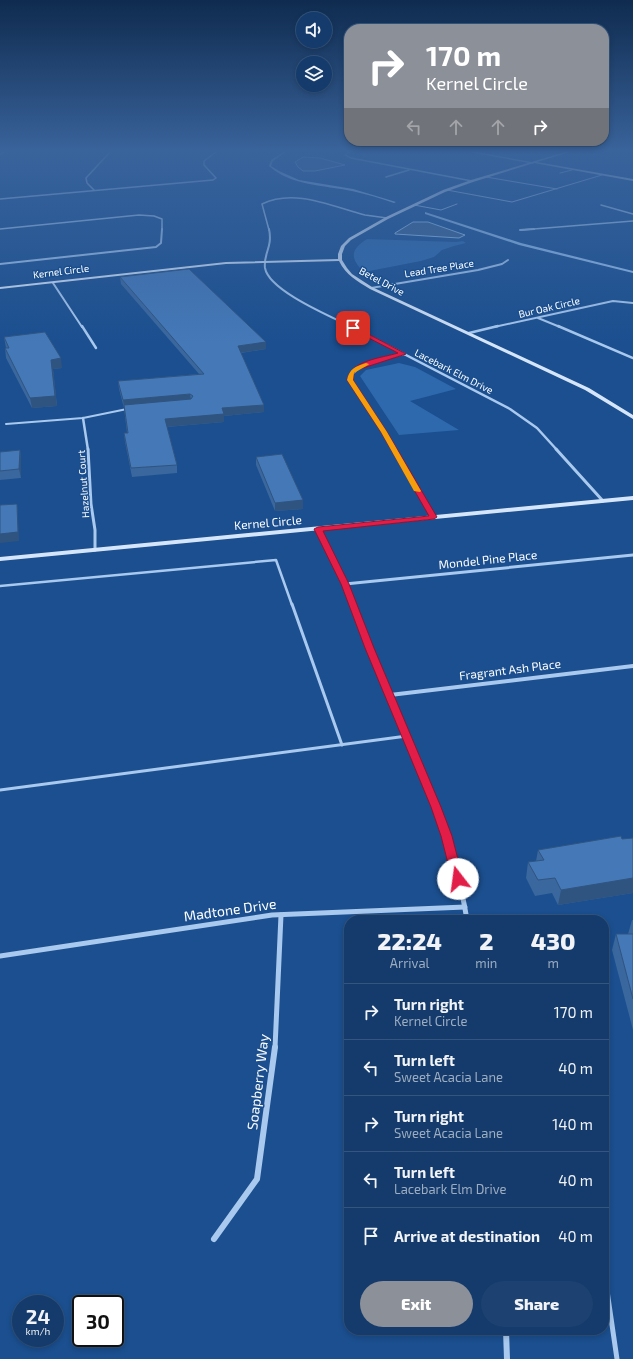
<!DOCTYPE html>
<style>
:root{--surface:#143b6b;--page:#1d4271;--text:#f1f3f6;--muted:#9dadc1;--line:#33557e;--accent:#8c9099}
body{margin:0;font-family:"Exo 2",sans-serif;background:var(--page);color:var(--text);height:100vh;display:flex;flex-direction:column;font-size:15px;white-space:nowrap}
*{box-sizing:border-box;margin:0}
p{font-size:13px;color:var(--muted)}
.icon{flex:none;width:22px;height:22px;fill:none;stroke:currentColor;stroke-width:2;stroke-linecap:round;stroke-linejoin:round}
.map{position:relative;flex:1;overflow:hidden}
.side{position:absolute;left:344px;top:915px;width:265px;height:420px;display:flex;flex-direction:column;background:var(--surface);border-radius:16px;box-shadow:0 2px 6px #0003,0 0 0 1px var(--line)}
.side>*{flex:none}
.banner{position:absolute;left:344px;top:24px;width:265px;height:122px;border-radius:16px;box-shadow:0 2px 6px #0003,0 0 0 1px var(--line);background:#8c9099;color:#fff;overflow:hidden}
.controls{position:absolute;left:296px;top:12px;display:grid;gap:8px}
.controls a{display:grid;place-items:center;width:36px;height:36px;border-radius:50%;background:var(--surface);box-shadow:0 2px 6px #0003,0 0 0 1px var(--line);font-size:20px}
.speed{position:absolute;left:12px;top:1295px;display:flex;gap:8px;font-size:20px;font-weight:700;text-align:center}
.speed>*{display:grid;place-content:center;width:52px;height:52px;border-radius:50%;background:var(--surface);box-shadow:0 2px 6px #0003,0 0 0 1px var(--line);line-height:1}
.speed small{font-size:10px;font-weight:400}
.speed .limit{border:2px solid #111;border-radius:6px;background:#fff;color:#111}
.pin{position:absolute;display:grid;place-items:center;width:34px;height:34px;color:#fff;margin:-17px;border-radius:8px;box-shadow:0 2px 6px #0006}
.me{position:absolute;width:44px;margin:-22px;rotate:345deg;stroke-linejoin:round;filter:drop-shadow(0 0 3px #0008)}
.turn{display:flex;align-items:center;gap:14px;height:84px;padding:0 16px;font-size:18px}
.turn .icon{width:52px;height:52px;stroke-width:2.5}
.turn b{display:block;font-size:28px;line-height:34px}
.lanes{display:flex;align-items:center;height:38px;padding:0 16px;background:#0003;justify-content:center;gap:20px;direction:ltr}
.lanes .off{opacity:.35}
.eta{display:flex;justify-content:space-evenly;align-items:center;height:68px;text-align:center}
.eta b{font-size:24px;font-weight:800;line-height:28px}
.cta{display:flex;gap:8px;margin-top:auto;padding:8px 16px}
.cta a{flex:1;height:46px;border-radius:24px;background:var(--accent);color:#fff;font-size:16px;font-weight:800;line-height:46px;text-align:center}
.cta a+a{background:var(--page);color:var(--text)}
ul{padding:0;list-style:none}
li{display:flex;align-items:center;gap:12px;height:56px;padding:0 16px;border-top:1px solid var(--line)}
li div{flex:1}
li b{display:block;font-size:15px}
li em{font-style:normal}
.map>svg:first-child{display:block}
</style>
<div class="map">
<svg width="633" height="1359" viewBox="0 0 633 1359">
<rect width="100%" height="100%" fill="#1b4f8f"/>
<!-- green -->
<g fill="#2e69ad">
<path d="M 367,239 L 456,242 L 463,241 L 466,243 L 454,246 L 442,250 L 434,257 L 421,261 L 364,272 C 349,258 351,249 367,239 Z"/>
<polygon points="399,363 415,367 456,389 410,401 459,430 399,435 360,376 366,370"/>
</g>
<!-- water -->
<g fill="#3c6290" stroke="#9cc4f0">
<polygon points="303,157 320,158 345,165 315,171 303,171 298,167 295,162"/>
<polygon points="413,222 428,222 465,235 459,238 395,234 395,233"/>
</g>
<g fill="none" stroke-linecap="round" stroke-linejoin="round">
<!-- stream -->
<g fill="#9cc4f0" fill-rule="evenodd">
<path d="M 283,152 L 286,152 L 273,161 L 271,166 L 279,171 L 299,180 L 353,189 L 396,202 L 394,203 C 380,198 366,194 352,191 C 324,185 291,186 269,166 L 271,160 Z"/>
<polygon points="425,212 521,243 633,271 633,273 519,245 425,214"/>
</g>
<!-- lane-far4 -->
<g stroke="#a9c9ee" stroke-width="1">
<polyline points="560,173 572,170"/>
<polyline points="486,177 557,189"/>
<polyline points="447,190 512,202 602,175"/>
<polyline points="414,205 441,210 457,204"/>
</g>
<!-- lane-far3 -->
<polyline stroke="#a9c9ee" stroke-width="2" points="6,424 83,418 127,409"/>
<!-- lane-far2 -->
<polyline stroke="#a9c9ee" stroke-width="2.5" points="0,586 276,560 292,605"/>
<!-- lane-far1 -->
<g stroke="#a9c9ee" stroke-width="3">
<polyline points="292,604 342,745"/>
<polyline points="0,790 407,736"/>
</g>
<!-- lane -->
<polyline stroke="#a9c9ee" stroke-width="5" points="604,1270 617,1359"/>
<!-- street-far6 -->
<g stroke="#a9c9ee" stroke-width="1.5">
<polyline points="349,152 345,155 351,158 472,181"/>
<polyline points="473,152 533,163"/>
<polyline points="0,154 5,152"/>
<polyline points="386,177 409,170"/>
<polyline points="94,190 87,183 86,178 110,152"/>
<polyline points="0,199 213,180 216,178 204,165 204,161 216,152"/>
<polyline points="601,205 633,214"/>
<polyline points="0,229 139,215 154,216 162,219 162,230"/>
<path d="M 269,230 L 262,204 C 295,188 333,207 365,215 C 372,216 380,217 387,218"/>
<polyline points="521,230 633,221"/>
</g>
<!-- street-far5 -->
<g stroke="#a9c9ee" stroke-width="2">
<path d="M 269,229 C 273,247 263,254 265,268 C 269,291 332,317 352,327"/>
<polyline points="520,230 534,229"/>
<polyline points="0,264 156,247 161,243 162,229"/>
<polyline points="53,283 82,327"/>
<polyline points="371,288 478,270 502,264 508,260"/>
<polyline points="538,318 560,327"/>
<polyline points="494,327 613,301 633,303"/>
</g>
<!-- street-far4 -->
<g stroke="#a9c9ee" stroke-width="2.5">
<polyline points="82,326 96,348"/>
<polyline points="350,326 510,409 537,428 557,450"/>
<polyline points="558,326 633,358"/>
<polyline points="469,333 498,326"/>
<polyline points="83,418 88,450"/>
<path d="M 395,450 L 350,379 C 356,361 387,358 403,354"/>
</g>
<!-- street-far3 -->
<g stroke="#a9c9ee" stroke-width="3">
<polyline points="88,449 91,504 95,530 95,550"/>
<polyline points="394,449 434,517"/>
<polyline points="556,449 603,501"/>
<polyline points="318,529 345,584 353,605"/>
<polyline points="345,584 633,555"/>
</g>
<!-- street-far2 -->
<g stroke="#a9c9ee" stroke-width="4">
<polyline points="353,604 369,648 433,801"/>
<polyline points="390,695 633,666"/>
</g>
<!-- street-far1 -->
<g stroke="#a9c9ee" stroke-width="5">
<path d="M 433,800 C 448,834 461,883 467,920"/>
<polyline points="0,956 272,915 465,907"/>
<polyline points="275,1048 281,915"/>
</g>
<!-- street -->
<g stroke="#a9c9ee" stroke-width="6">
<polyline points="214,1239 257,1179 275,1047"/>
<polyline points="506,1330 507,1359"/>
</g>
<!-- secondary -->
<g fill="#d6e6fa" fill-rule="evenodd">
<path d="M 565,152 L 570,152 L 537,162 L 633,179 L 633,181 L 534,163 L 473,182 L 445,192 L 388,219 L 351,240 L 345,246 L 342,254 L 342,260 L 347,268 L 352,274 L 372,287 L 589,388 L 633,415 L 633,419 L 585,390 L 370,289 C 357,281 346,275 339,261 L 226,264 L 0,289 L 0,287 L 226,262 L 338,259 L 338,254 L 341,246 L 349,238 L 386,217 L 443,190 L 471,180 Z"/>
<polygon points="633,496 633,500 0,561 0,557"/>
</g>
</g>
<!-- wall -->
<g fill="#3a679d">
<polygon points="120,277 266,349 241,353 264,405 264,412 224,416 224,422 167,427 177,465 177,473 132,477 125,442 124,433 127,433 124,408 119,389 118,381 199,374 121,284"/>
<polygon points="4,337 62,368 53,369 57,406 32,408 6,358 5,348 6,348"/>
<polygon points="20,450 21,459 21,478 0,480 0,452"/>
<polygon points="256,457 303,509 275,511 256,465"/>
<polygon points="633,838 633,893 558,905 552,893 535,896 526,878 528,862 536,861 538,850"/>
<polygon points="632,920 633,920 633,1030 612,950 616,934 628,934"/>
</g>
<!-- shaded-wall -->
<g fill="#305480">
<polygon points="266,342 266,349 238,353 238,346"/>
<polygon points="61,358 62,368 53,369 57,406 32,408 30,398 51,360"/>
<polygon points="190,394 191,402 124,408 123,400"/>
<polygon points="264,405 264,412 224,416 224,422 165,427 165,419 222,408"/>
<polygon points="20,450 21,459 21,478 19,469"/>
<polygon points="303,500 303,509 275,511 275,503"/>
<polygon points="17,504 18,513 19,541 0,543 0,534"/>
<polygon points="633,878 633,893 558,905 561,890"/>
</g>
<!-- building -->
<g fill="#4478b7" stroke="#305480">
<polygon points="189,269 266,342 238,346 264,405 222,408 224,414 165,419 177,465 131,468 124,433 128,433 124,405 191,399 193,396 190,394 123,400 118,381 204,374 120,277"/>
<polygon points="45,332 61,358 51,360 55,396 30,398 5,348 9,348 4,337"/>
<polygon points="20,450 19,469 0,471 0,452"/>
<polygon points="282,454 303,500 275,503 256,457"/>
<polygon points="17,504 18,532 0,534 0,505"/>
<polygon points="621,836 622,839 633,838 633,878 561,890 555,878 538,880 528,862 544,860 538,850"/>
<polygon points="616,934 633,934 633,999"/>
</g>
<!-- sky -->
<linearGradient id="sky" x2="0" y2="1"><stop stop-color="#0f2b4f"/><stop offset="0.44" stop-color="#39639b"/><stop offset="1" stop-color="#39639b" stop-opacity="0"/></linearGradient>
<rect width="633" height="342" fill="url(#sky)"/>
<!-- route -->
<path fill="#e11d48" stroke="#92132f" d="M 351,327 L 355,327 L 406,354 L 357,370 L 354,373 L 353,380 L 387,432 L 437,517 L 434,519 L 323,531 L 349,584 L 374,648 L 441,807 L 452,836 L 463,879 L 462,882 L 458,883 L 454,882 L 452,879 L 441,836 L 431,807 L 365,648 L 341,584 L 314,529 L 318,527 L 429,516 L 381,432 L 347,380 C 351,360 382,358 398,353 L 351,329 Z"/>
<!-- slow -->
<path fill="#f59e0b" d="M 366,363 L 369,364 L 368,365 L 354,373 L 353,380 L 387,432 L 421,491 L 420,492 L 414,491 L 381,432 L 347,380 C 349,369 356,366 366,363 Z"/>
<g text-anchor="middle" stroke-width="3" stroke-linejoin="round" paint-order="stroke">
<!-- far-street labels -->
<g font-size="10" fill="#fff" stroke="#1b4f8f">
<text transform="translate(439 268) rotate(-9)" y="4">Lead Tree Place</text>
<text transform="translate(61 271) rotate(-7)" y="4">Kernel Circle</text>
<text transform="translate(382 281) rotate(28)" y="4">Betel Drive</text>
<text transform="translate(549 307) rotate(-13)" y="4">Bur Oak Circle</text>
<text transform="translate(454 371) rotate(27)" y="4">Lacebark Elm Drive</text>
<text transform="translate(83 484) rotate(-94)" y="4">Hazelnut Court</text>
</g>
<!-- street labels -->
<g font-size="12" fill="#fff" stroke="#1b4f8f">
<text transform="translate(268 523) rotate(-5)" y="4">Kernel Circle</text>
<text transform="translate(488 560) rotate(-6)" y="4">Mondel Pine Place</text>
<text transform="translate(510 670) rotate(-7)" y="4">Fragrant Ash Place</text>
</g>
<!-- near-street labels -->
<g font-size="14" fill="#fff" stroke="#1b4f8f">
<text transform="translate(230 910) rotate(-8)" y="5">Madtone Drive</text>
<text transform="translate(258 1082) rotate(-83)" y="5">Soapberry Way</text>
</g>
</g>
</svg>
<div class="controls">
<a><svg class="icon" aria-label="sound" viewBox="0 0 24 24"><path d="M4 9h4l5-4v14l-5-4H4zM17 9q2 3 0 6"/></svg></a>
<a><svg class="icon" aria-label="layers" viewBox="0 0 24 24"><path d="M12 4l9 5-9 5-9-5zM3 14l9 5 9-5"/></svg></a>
</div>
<div class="speed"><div>24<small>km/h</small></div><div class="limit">30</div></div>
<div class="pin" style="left:353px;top:328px;background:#d93025"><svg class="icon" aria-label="arrive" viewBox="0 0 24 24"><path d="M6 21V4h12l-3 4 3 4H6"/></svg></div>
<svg class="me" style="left:458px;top:879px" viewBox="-20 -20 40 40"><circle r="19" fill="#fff"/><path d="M0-13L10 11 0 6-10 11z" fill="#e11d48"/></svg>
<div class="banner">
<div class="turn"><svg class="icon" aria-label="right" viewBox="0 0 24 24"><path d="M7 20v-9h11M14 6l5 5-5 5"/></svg><div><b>170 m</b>Kernel Circle</div></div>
<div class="lanes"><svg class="icon off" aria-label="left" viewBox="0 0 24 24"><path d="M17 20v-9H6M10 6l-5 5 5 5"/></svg><svg class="icon off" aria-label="ahead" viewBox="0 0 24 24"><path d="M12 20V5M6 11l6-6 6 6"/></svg><svg class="icon off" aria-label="ahead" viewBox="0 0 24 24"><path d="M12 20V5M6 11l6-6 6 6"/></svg><svg class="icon" aria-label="right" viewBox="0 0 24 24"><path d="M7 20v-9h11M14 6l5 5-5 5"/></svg></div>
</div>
<section class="side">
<div class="eta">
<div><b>22:24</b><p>Arrival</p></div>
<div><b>2</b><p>min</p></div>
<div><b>430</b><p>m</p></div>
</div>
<ul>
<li><svg class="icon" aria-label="right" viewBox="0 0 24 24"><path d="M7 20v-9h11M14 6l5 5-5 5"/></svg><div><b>Turn right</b><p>Kernel Circle</p></div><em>170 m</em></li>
<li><svg class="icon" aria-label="left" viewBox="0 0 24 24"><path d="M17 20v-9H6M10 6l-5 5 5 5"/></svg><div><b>Turn left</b><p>Sweet Acacia Lane</p></div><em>40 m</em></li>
<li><svg class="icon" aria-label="right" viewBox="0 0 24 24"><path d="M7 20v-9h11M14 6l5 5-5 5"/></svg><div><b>Turn right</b><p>Sweet Acacia Lane</p></div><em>140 m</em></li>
<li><svg class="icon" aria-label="left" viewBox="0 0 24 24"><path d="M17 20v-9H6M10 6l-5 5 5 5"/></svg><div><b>Turn left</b><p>Lacebark Elm Drive</p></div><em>40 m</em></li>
<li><svg class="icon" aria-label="arrive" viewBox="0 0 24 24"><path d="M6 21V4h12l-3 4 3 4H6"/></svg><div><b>Arrive at destination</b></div><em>40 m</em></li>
</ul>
<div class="cta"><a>Exit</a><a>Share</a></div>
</section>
</div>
